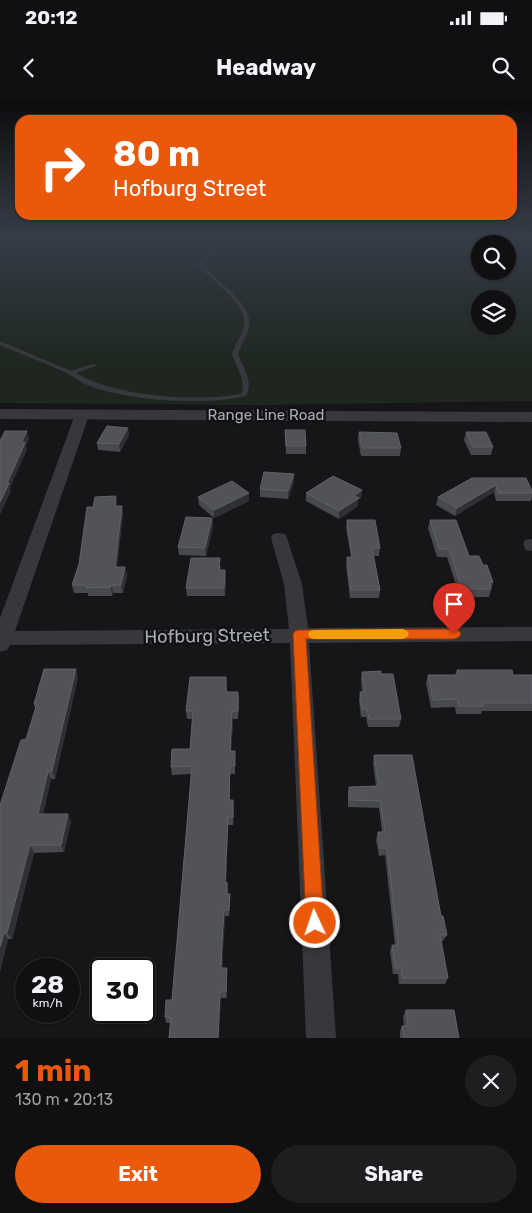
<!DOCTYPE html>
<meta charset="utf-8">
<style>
:root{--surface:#101012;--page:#1e1e20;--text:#f1f3f6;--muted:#9c9d9f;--line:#303032;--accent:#ea580c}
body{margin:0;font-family:Rubik,sans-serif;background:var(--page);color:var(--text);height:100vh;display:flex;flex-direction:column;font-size:19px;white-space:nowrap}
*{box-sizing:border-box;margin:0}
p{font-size:16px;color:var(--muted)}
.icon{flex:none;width:28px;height:28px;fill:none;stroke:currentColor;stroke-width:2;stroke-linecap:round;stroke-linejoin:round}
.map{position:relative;height:938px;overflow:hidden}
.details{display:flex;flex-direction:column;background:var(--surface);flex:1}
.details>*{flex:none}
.banner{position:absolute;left:15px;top:15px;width:502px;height:105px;border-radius:15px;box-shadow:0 1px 4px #0004,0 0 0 1px var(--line);background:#ea580c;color:#fff;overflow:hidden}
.buttons{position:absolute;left:471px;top:135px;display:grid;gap:10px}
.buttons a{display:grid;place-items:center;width:45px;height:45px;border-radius:50%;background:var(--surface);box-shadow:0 1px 4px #0004,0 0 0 1px var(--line);font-size:25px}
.speed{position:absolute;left:15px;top:858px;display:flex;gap:10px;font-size:25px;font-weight:700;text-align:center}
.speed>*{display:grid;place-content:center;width:65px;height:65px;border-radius:50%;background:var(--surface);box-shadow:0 1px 4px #0004,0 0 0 1px var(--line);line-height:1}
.speed small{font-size:12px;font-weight:400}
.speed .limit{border:2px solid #111;border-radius:8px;background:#fff;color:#111}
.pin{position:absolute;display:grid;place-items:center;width:42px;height:42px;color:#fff;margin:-51px -21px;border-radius:50% 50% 50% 0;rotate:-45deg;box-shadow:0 0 5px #0007}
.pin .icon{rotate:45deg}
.me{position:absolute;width:55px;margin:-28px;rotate:357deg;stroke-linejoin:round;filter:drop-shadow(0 0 4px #0008)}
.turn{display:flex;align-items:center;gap:18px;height:105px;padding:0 15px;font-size:22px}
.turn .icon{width:65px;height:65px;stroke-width:2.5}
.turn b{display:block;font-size:35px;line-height:42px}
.round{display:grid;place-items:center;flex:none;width:52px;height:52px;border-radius:26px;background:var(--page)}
.head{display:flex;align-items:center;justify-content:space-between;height:85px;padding:0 15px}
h1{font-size:30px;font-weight:700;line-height:38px;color:var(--accent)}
.cta{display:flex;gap:10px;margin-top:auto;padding:10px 15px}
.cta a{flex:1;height:58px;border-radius:30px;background:var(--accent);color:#fff;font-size:20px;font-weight:700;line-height:58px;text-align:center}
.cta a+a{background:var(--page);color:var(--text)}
.status{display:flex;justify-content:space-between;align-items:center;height:35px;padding:0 25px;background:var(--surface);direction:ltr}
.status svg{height:14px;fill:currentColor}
header{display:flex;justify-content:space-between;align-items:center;height:65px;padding:0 15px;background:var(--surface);font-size:22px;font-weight:700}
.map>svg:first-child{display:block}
</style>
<div class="status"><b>20:12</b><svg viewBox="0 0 49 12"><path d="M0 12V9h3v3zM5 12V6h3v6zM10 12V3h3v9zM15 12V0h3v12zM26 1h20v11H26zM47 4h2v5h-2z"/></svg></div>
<header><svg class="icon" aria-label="back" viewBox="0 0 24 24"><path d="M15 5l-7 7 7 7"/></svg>Headway<svg class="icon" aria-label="search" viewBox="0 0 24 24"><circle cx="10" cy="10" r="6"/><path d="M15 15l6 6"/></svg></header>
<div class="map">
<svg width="532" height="938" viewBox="0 0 532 938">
<rect width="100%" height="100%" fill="#161618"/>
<!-- green -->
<path fill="#1e261f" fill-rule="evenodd" d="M 0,135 L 532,135 L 532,301 L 264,305 L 0,303 ZM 480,144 L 508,144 L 508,171 L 480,171 ZM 480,199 L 508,199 L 508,226 L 480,226 Z"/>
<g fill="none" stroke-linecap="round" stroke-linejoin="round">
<!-- service -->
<path fill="#37383d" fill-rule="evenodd" d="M 217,135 L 221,135 L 219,144 L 202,165 C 215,179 253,204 249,225 C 248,235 241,244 238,254 C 243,268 254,281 246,296 C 204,306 128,301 87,285 C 80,282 74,277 67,273 C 45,263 22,254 0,245 L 0,241 L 71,271 L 92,264 L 96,264 L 96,266 L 76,273 C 115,297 197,302 241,294 C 247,280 236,267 232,254 C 235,244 242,235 244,225 C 248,204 210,180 198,165 L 215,144 Z"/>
<!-- minor -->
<g fill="#37383d" fill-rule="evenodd">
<polygon points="82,311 89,315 15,531 289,529 284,484 271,438 273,434 279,433 285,434 287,438 302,484 308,528 532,527 532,541 309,543 336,938 306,938 290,543 10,545 7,550 0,552 0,518 75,315"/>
<polygon points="532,439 532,451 526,450 523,444 525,440"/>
</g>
<!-- tertiary -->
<polygon fill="#37383d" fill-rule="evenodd" points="0,309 532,312 532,322 0,319"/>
</g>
<!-- wall -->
<g fill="#47494d">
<polygon points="285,330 306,346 306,354 286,354"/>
<polygon points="359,332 401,348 400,356 361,356 358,340"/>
<polygon points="466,332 493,347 491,355 471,355 464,340"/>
<polygon points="129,335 120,352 98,350 97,343"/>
<polygon points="472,378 532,391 532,397 531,401 496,401 494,392 455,416 436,405 438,397"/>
<polygon points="294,382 288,399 260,397 260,389"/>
<polygon points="362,390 361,398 358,400 358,406 339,419 306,401 306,393"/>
<polygon points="198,397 249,401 214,418 199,405"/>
<polygon points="117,404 117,406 123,413 117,467 127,475 123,493 113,493 112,496 88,496 88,493 74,493 72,485 79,464 93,407"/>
<polygon points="212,418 213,426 206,456 179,455 178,447"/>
<polygon points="347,420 380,448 379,456 374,456 380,490 379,498 350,498 346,465 347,457 351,457 346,428"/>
<polygon points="430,420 469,456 483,465 493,482 489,497 460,497 447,457 437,457 428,428"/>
<polygon points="221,466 220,470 225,470 226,478 225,496 187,496 186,488"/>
<polygon points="457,570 513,575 532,575 532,611 482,611 481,614 456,614 455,607 431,608 426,583 428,575 455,575"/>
<polygon points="362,572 381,574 401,619 399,627 368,627 366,617 361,617 359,600 360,592 362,592 361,580"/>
<polygon points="78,577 55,679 51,679 43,714 71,721 64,752 34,753 12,839 8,839 0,871 0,705 26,639 35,609 34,604"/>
<polygon points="226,577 227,592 238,592 239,600 238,619 233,619 231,651 235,651 235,674 230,674 230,700 233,700 234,708 233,725 228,725 226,783 227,782 228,794 230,794 230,801 229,816 225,816 223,848 222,868 227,874 227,898 221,898 170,923 166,923 165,917 172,900 191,674 172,675 171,667 190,649 193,619 187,619 186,611"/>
<polygon points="374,655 441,816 447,835 443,841 441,841 448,878 445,884 399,884 398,874 393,874 390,851 392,845 395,845 385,755 379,756 376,740 378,732 382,732 379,708 348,707 348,694 349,687 376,686 373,663"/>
<polygon points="406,910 459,938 400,938 400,931 402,926 404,926 403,916"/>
</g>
<!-- shaded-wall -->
<g fill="#2f3033">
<polygon points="128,328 129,335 120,352 119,344"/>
<polygon points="27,331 29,339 26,345 27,350 10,388 11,391 0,415 0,402 22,341"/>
<polygon points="294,374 294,382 288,399 288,391"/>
<polygon points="496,385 494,392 455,416 457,408"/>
<polygon points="362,390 361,398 358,400 358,406 339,419 339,411 354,396"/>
<polygon points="249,393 249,401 214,418 214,410"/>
<polygon points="116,396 117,404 116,414 115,406"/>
<polygon points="122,406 123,413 116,475 115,467"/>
<polygon points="212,418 213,426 206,456 205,448"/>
<polygon points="125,467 127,475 123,493 121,485"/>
<polygon points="225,470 226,478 225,496 224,488"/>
<polygon points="112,485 113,493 112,496 111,487"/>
<polygon points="76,569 78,577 55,679 52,671"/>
<polygon points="232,611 233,619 231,659 230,651"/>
<polygon points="48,672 51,679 41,721 38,714"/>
<polygon points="233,700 234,708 233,725"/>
<polygon points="68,714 71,721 64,752 61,745"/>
<polygon points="228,717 228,725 226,790 225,783"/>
<polygon points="30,745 34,753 12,839 7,833"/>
<polygon points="224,810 225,816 222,874 221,868 222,841"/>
<polygon points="4,833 8,839 0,871 0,847"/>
<polygon points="227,868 227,898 226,892"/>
<polygon points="220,892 221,898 219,938 218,938"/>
</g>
<!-- building -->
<g fill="#525359" stroke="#5f6168">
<polygon points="107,326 128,328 119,344 97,343"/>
<polygon points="285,330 305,330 306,346 286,346"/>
<polygon points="5,331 27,331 22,341 25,343 8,381 7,383 9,383 0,402 0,341"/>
<polygon points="359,332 397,333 401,348 362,348"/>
<polygon points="466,332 486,332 493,347 473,347"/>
<polygon points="264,372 294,374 288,391 260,389"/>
<polygon points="333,376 362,390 354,396 359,398 339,411 306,393"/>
<polygon points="472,378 526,378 532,391 532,393 498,393 496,385 457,408 438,397"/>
<polygon points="232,381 249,393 214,410 198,397"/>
<polygon points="116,396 115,406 122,406 115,467 125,467 121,485 112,485 111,487 86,488 87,485 72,485 79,464 87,407 93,407 95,397"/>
<polygon points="186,417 212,418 205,448 178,447"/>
<polygon points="347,420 375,420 380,448 372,448 380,490 351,490 347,457 352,457"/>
<polygon points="430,420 456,420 469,456 479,456 483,465 487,465 493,482 489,482 491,489 462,489 449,449 439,449"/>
<polygon points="191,458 220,458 219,470 225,470 224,488 186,488"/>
<polygon points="44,569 76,569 52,671 48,672 38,714 68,714 61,745 30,745 7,833 4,833 0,847 0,705 21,640 26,639 37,604 34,604"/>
<polygon points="457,570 512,570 513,575 532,575 532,603 483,603 484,606 459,606 457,599 433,600 428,575 458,575"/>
<polygon points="381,571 381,574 393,574 401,619 369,619 367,609 362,609 360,592 365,592 362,572"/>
<polygon points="190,577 226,577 226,592 238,592 238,611 232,611 230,651 235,651 235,666 230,666 229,700 233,700 233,717 228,717 225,783 227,782 227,794 230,794 229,810 224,810 222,841 221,868 227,868 226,892 220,892 218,938 169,938 171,917 165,917 166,900 172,900 192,666 171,667 172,649 190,649 193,611 186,611"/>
<polygon points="374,655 412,655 441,816 443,816 447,835 440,835 448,878 402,878 401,868 395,868 392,845 398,845 387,748 380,748 378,732 385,732 380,701 349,700 349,687 379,686"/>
<polygon points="406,910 454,910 459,938 404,938 402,926 408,926"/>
</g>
<!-- sky -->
<linearGradient id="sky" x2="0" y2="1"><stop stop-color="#0c0c0d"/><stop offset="0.51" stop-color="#363c48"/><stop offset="1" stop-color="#363c48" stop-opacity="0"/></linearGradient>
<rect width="532" height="266" fill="url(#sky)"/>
<!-- route -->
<polygon fill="#ea580c" stroke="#983908" points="454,529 459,531 461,534 459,537 454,539 306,539 324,823 321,829 315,832 309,829 306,823 293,534 295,531 299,530"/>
<!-- slow -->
<polygon fill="#f59e0b" points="403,529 407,531 409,534 407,537 403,539 314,539 310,538 308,534 310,531 314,530"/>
<g text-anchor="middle" stroke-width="5" stroke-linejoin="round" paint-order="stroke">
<!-- far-street labels -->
<g font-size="15" fill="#a8adb8" stroke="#111113">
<text x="266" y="320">Range Line Road</text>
</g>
<!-- street labels -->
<g font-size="18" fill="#a8adb8" stroke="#111113">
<text transform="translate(207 536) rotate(-1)" y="6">Hofburg Street</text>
</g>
</g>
</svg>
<div class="buttons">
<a><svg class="icon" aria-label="search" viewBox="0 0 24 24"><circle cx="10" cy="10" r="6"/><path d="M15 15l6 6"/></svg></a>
<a><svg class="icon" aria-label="layers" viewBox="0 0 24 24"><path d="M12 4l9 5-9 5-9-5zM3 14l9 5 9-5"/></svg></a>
</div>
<div class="speed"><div>28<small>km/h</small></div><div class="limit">30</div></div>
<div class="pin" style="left:454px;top:534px;background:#d93025"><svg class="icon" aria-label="arrive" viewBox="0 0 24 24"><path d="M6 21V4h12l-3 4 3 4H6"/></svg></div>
<svg class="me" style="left:315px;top:823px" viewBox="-20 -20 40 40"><circle r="17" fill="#ea580c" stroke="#fff" stroke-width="3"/><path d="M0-11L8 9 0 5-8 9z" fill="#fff"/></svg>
<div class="banner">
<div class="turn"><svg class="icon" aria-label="right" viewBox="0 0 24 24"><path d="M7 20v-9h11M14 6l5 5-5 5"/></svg><div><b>80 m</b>Hofburg Street</div></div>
</div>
</div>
<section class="details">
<div class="head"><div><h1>1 min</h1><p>130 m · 20:13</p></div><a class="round"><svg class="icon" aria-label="close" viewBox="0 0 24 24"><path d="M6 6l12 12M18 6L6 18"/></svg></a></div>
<div class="cta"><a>Exit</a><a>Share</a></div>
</section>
